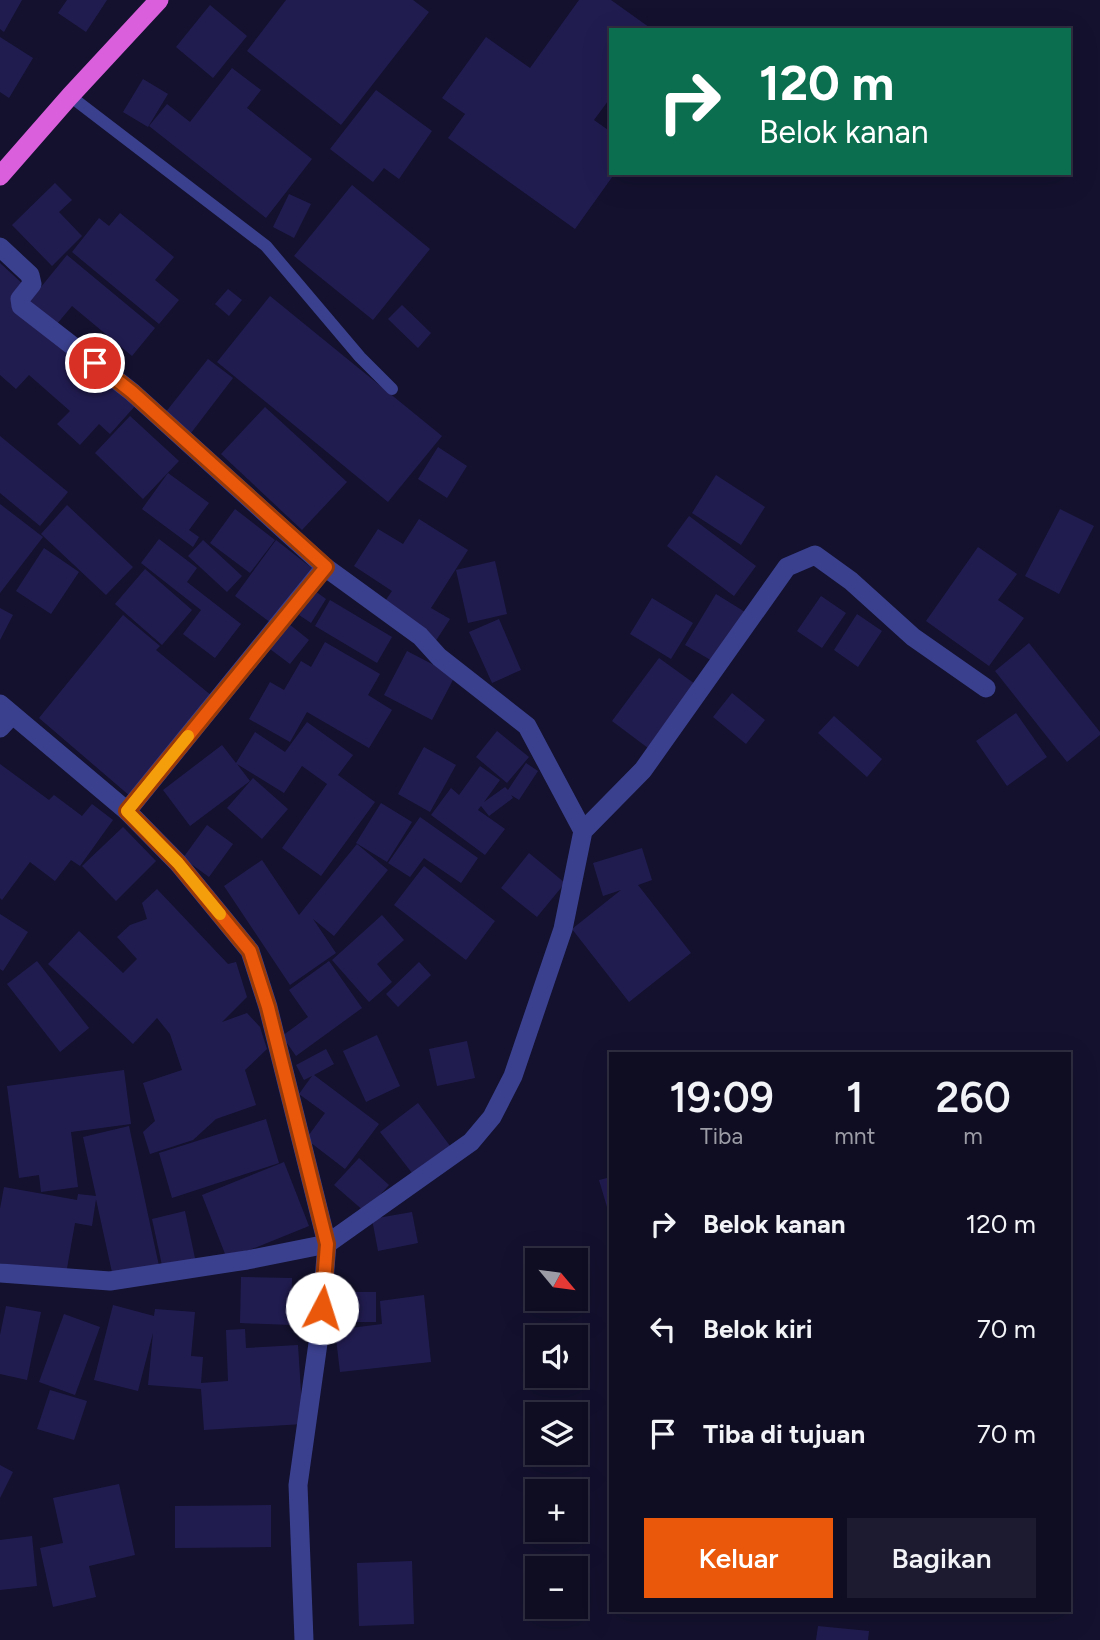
<!DOCTYPE html>
<html lang="id">
<meta charset="utf-8">
<style>
:root{--surface:#0e0d22;--page:#1c1b2f;--text:#f1f3f6;--muted:#9b9ca5;--line:#2e2d40;--accent:#ea580c}
body{margin:0;font-family:Figtree,sans-serif;background:var(--page);color:var(--text);height:100vh;display:flex;flex-direction:column;font-size:26px;white-space:nowrap}
*{box-sizing:border-box;margin:0}
p{font-size:23px;color:var(--muted)}
.icon{flex:none;width:38px;height:38px;fill:none;stroke:currentColor;stroke-width:2;stroke-linecap:round;stroke-linejoin:round}
.map{position:relative;flex:1;overflow:hidden}
.drawer{position:absolute;left:609px;top:1052px;width:462px;height:560px;display:flex;flex-direction:column;background:var(--surface);border-radius:0px;box-shadow:0 7px 28px #0002,0 0 0 2px var(--line)}
.drawer>*{flex:none}
.guide{position:absolute;left:609px;top:28px;width:462px;height:147px;border-radius:0px;box-shadow:0 7px 28px #0002,0 0 0 2px var(--line);background:#0b6e4f;color:#fff;overflow:hidden}
.needle{width:46px;rotate:119deg}
.controls{position:absolute;left:525px;top:1248px;display:grid;gap:14px}
.controls a{display:grid;place-items:center;width:63px;height:63px;border-radius:0px;background:var(--surface);box-shadow:0 7px 28px #0002,0 0 0 2px var(--line);font-size:35px}
.pin{position:absolute;display:grid;place-items:center;width:60px;height:60px;color:#fff;margin:-30px;border:4px solid #fff;border-radius:50%;box-shadow:0 2px 7px #0007}
.me{position:absolute;width:77px;margin:-38px;rotate:5deg;stroke-linejoin:round;filter:drop-shadow(0 0 5px #0008)}
.turn{display:flex;align-items:center;gap:24px;height:147px;padding:0 35px;font-size:32px}
.turn .icon{width:91px;height:91px;stroke-width:2.5}
.turn b{display:block;font-size:49px;line-height:60px}
.eta{display:flex;justify-content:space-evenly;align-items:center;height:119px;text-align:center}
.eta b{font-size:42px;font-weight:600;line-height:49px}
.action{display:flex;gap:14px;margin-top:auto;padding:14px 35px}
.action a{flex:1;height:80px;border-radius:0px;background:var(--accent);color:#fff;font-size:28px;font-weight:600;line-height:80px;text-align:center}
.action a+a{background:var(--page);color:var(--text)}
ul{padding:0;list-style:none}
li{display:flex;align-items:center;gap:21px;height:105px;padding:0 35px}
li div{flex:1}
li b{display:block;font-size:26px}
li em{font-style:normal}
.map>svg:first-child{display:block}
</style>
<div class="map">
<svg width="1100" height="1640" viewBox="0 0 1100 1640">
<rect width="100%" height="100%" fill="#13112e"/>
<!-- building -->
<g fill="#211c50">
<polygon points="0,0 22,0 4,32 0,29"/>
<polygon points="67,0 107,0 86,32 58,13"/>
<polygon points="286,0 413,0 429,12 341,125 247,51"/>
<polygon points="579,0 611,0 653,30 611,30 611,97 594,120 611,132 611,173 615,173 575,229 448,138 465,114 442,98 486,37 530,68"/>
<polygon points="210,5 247,36 213,78 176,47"/>
<polygon points="0,37 33,58 9,98 0,92"/>
<polygon points="232,68 261,90 247,108 312,159 266,218 149,126 167,104 190,122"/>
<polygon points="143,79 168,94 148,127 123,112"/>
<polygon points="376,90 432,131 399,179 384,168 373,182 330,149"/>
<polygon points="55,183 72,200 59,212 82,236 52,266 12,225"/>
<polygon points="352,185 430,249 373,320 294,256"/>
<polygon points="289,194 311,204 294,238 273,227"/>
<polygon points="120,213 174,257 155,280 179,300 159,324 72,252 99,218 109,226"/>
<polygon points="67,255 155,328 132,356 72,306 56,325 28,303"/>
<polygon points="0,263 25,286 11,303 96,378 99,375 135,406 110,434 99,424 80,445 57,424 70,411 29,375 16,389 0,375"/>
<polygon points="228,289 242,300 229,316 215,304"/>
<polygon points="270,296 442,436 388,502 217,362"/>
<polygon points="402,305 431,333 418,348 388,319"/>
<polygon points="208,359 233,378 191,433 165,413"/>
<polygon points="265,407 347,482 302,530 221,454"/>
<polygon points="130,416 179,461 143,499 95,453"/>
<polygon points="0,436 68,492 40,526 0,493"/>
<polygon points="438,447 467,466 447,498 418,479"/>
<polygon points="168,473 209,503 189,530 199,537 193,547 142,509"/>
<polygon points="716,475 765,507 741,545 692,513"/>
<polygon points="0,504 43,537 0,593"/>
<polygon points="67,505 133,567 106,595 41,534"/>
<polygon points="235,509 275,540 250,573 210,543"/>
<polygon points="1060,509 1094,526 1059,594 1025,576"/>
<polygon points="689,516 756,566 734,596 667,546"/>
<polygon points="419,519 468,550 431,608 450,619 435,642 383,604 392,591 354,566 378,529 403,544"/>
<polygon points="159,539 197,568 187,582 241,624 215,658 183,634 201,610 141,563"/>
<polygon points="203,540 242,576 227,592 188,556"/>
<polygon points="276,540 313,569 271,623 235,596"/>
<polygon points="978,547 1017,574 998,600 1024,618 989,666 926,621"/>
<polygon points="44,548 79,572 51,614 16,591"/>
<polygon points="495,561 507,614 468,623 456,570"/>
<polygon points="145,569 192,610 162,645 115,604"/>
<polygon points="315,591 326,599 311,623 299,615"/>
<polygon points="716,594 745,612 714,662 685,645"/>
<polygon points="821,596 846,613 822,648 797,631"/>
<polygon points="652,598 693,623 671,659 630,634"/>
<polygon points="330,600 392,637 377,663 315,626"/>
<polygon points="0,608 13,615 0,640"/>
<polygon points="857,614 882,631 858,667 834,650"/>
<polygon points="123,615 160,646 156,650 212,696 130,796 39,718"/>
<polygon points="499,619 521,670 492,683 469,632"/>
<polygon points="289,624 309,640 290,664 270,649"/>
<polygon points="325,642 380,674 368,695 392,710 369,748 307,712 290,742 249,719 270,682 284,690 301,661 311,667"/>
<polygon points="1029,643 1100,732 1100,735 1067,762 995,671"/>
<polygon points="407,651 455,676 432,720 384,695"/>
<polygon points="659,658 695,684 648,748 612,721"/>
<polygon points="732,693 765,720 746,744 713,717"/>
<polygon points="1016,713 1047,757 1007,786 976,741"/>
<polygon points="834,716 882,759 867,777 818,733"/>
<polygon points="307,722 353,755 338,775 375,802 321,876 282,848 327,784 302,766 284,793 237,764 250,781 190,826 163,790 222,745 236,763 255,732 285,752"/>
<polygon points="497,731 529,757 507,783 476,757"/>
<polygon points="424,747 456,765 430,812 398,794"/>
<polygon points="526,763 538,771 519,800 511,795 513,798 489,816 481,806 478,810 505,829 485,855 431,815 451,788 459,795 480,766 500,780 484,802 505,787 508,790"/>
<polygon points="0,764 49,800 54,795 82,816 92,804 113,820 80,866 71,860 55,881 30,862 2,900 0,898"/>
<polygon points="253,778 288,809 262,839 227,808"/>
<polygon points="381,803 412,822 387,862 356,843"/>
<polygon points="420,817 478,858 461,883 424,858 410,877 388,863"/>
<polygon points="207,825 233,844 209,877 183,858"/>
<polygon points="123,827 156,861 116,901 82,866"/>
<polygon points="357,844 388,870 334,936 313,919 336,953 290,985 224,886 262,860 299,915"/>
<polygon points="642,848 652,880 638,885 691,953 629,1002 572,929 621,890 603,896 593,863"/>
<polygon points="529,853 565,883 537,917 501,888"/>
<polygon points="424,866 495,921 466,960 394,905"/>
<polygon points="157,889 228,964 236,962 247,997 222,1022 247,1013 260,1027 267,1049 245,1070 256,1105 216,1119 193,1140 150,1154 143,1132 155,1121 143,1083 182,1070 170,1034 157,1018 133,1044 48,964 79,931 123,973 137,959 117,937 130,925 147,919 142,903"/>
<polygon points="0,914 28,932 3,971 0,969"/>
<polygon points="382,915 404,940 377,964 392,982 369,1002 332,960"/>
<polygon points="37,961 89,1028 60,1052 7,984"/>
<polygon points="329,961 362,1008 296,1056 282,1036 308,1017 289,990"/>
<polygon points="419,962 431,975 398,1007 386,994"/>
<polygon points="377,1035 400,1086 366,1102 343,1051"/>
<polygon points="467,1041 475,1078 437,1086 429,1049"/>
<polygon points="326,1049 334,1064 314,1075 379,1124 345,1169 306,1139 325,1113 299,1094 312,1076 304,1080 296,1065"/>
<polygon points="124,1070 131,1124 71,1132 78,1187 41,1192 39,1175 19,1178 7,1086"/>
<polygon points="418,1103 453,1150 416,1178 380,1132"/>
<polygon points="266,1119 279,1163 172,1198 159,1153"/>
<polygon points="129,1126 159,1266 113,1277 96,1199 92,1226 75,1223 66,1274 0,1263 0,1209 4,1187 77,1200 78,1194 96,1196 83,1137"/>
<polygon points="359,1158 389,1185 365,1212 334,1185"/>
<polygon points="284,1162 309,1226 227,1259 202,1195"/>
<polygon points="611,1177 611,1206 607,1207 599,1180"/>
<polygon points="185,1211 196,1263 163,1270 152,1219"/>
<polygon points="412,1212 418,1243 378,1251 372,1219"/>
<polygon points="241,1277 292,1278 291,1325 240,1323"/>
<rect x="348" y="1292" width="28" height="30"/>
<polygon points="424,1295 431,1362 340,1372 335,1330 382,1324 380,1301"/>
<polygon points="113,1305 154,1316 155,1309 195,1312 191,1356 203,1357 201,1383 228,1381 226,1330 245,1329 246,1348 298,1345 303,1424 204,1430 201,1389 148,1385 153,1333 138,1391 94,1380"/>
<polygon points="6,1306 41,1312 27,1380 0,1374 0,1335"/>
<polygon points="64,1314 100,1327 75,1395 39,1382"/>
<polygon points="50,1390 87,1401 74,1440 37,1429"/>
<polygon points="0,1465 13,1472 0,1498"/>
<polygon points="119,1484 135,1555 89,1566 96,1597 53,1607 40,1548 63,1543 53,1498"/>
<polygon points="271,1505 271,1547 175,1548 175,1506"/>
<polygon points="32,1536 37,1586 0,1590 0,1540"/>
<polygon points="412,1561 414,1624 359,1626 357,1563"/>
<polygon points="818,1626 869,1631 868,1640 816,1640"/>
</g>
<g fill="none" stroke-linecap="round" stroke-linejoin="round">
<!-- service -->
<polyline stroke="#3b408e" stroke-width="12" points="70,96 266,246 360,357 392,389"/>
<!-- minor -->
<g stroke="#3b408e" stroke-width="19">
<polyline points="0,247 30,275 32,284 20,299 21,306 132,392 325,567 420,636 439,657 527,726 583,831"/>
<polyline points="0,704 127,811 178,863 250,951 268,1007 327,1244 320,1329 298,1485 304,1640"/>
<polyline points="0,728 12,715"/>
<polyline points="127,811 325,567"/>
<polyline points="0,1273 110,1281 247,1260 327,1244 471,1142 492,1117 513,1076 563,929 583,831 643,770 787,567 815,555 851,581 913,637 986,688"/>
</g>
<!-- trunk -->
<polyline stroke="#da5fdc" stroke-width="19" points="0,176 70,96 159,0"/>
</g>
<g fill="none" stroke-linecap="round" stroke-linejoin="round">
<!-- route casing -->
<g stroke="#983908" stroke-width="18">
<polyline id="route" points="95,363 132,392 326,567 127,811 178,863 250,951 268,1007 327,1244 322,1308"/>
</g>
<!-- route -->
<use href="#route" stroke="#ea580c" stroke-width="12"/>
<!-- slow -->
<polyline stroke="#f59e0b" stroke-width="12" points="188,736 127,811 178,863 220,914"/>
</g>
</svg>
<div class="controls">
<a><svg class="needle" viewBox="-14 -14 28 28"><path d="M0-13l5 13h-10z" fill="#e53935"/><path d="M0 13l5-13h-10z" fill="#9b9ca5"/></svg></a>
<a><svg class="icon" aria-label="sound" viewBox="0 0 24 24"><path d="M4 9h4l5-4v14l-5-4H4zM17 9q2 3 0 6"/></svg></a>
<a><svg class="icon" aria-label="layers" viewBox="0 0 24 24"><path d="M12 4l9 5-9 5-9-5zM3 14l9 5 9-5"/></svg></a>
<a>+</a>
<a>−</a>
</div>
<div class="pin" style="left:95px;top:363px;background:#d93025"><svg class="icon" aria-label="arrive" viewBox="0 0 24 24"><path d="M6 21V4h12l-3 4 3 4H6"/></svg></div>
<svg class="me" style="left:322px;top:1308px" viewBox="-20 -20 40 40"><circle r="19" fill="#fff"/><path d="M0-13L10 11 0 6-10 11z" fill="#ea580c"/></svg>
<div class="guide">
<div class="turn"><svg class="icon" aria-label="right" viewBox="0 0 24 24"><path d="M7 20v-9h11M14 6l5 5-5 5"/></svg><div><b>120 m</b>Belok kanan</div></div>
</div>
<section class="drawer">
<div class="eta">
<div><b>19:09</b><p>Tiba</p></div>
<div><b>1</b><p>mnt</p></div>
<div><b>260</b><p>m</p></div>
</div>
<ul>
<li><svg class="icon" aria-label="right" viewBox="0 0 24 24"><path d="M7 20v-9h11M14 6l5 5-5 5"/></svg><div><b>Belok kanan</b></div><em>120 m</em></li>
<li><svg class="icon" aria-label="left" viewBox="0 0 24 24"><path d="M17 20v-9H6M10 6l-5 5 5 5"/></svg><div><b>Belok kiri</b></div><em>70 m</em></li>
<li><svg class="icon" aria-label="arrive" viewBox="0 0 24 24"><path d="M6 21V4h12l-3 4 3 4H6"/></svg><div><b>Tiba di tujuan</b></div><em>70 m</em></li>
</ul>
<div class="action"><a>Keluar</a><a>Bagikan</a></div>
</section>
</div>
